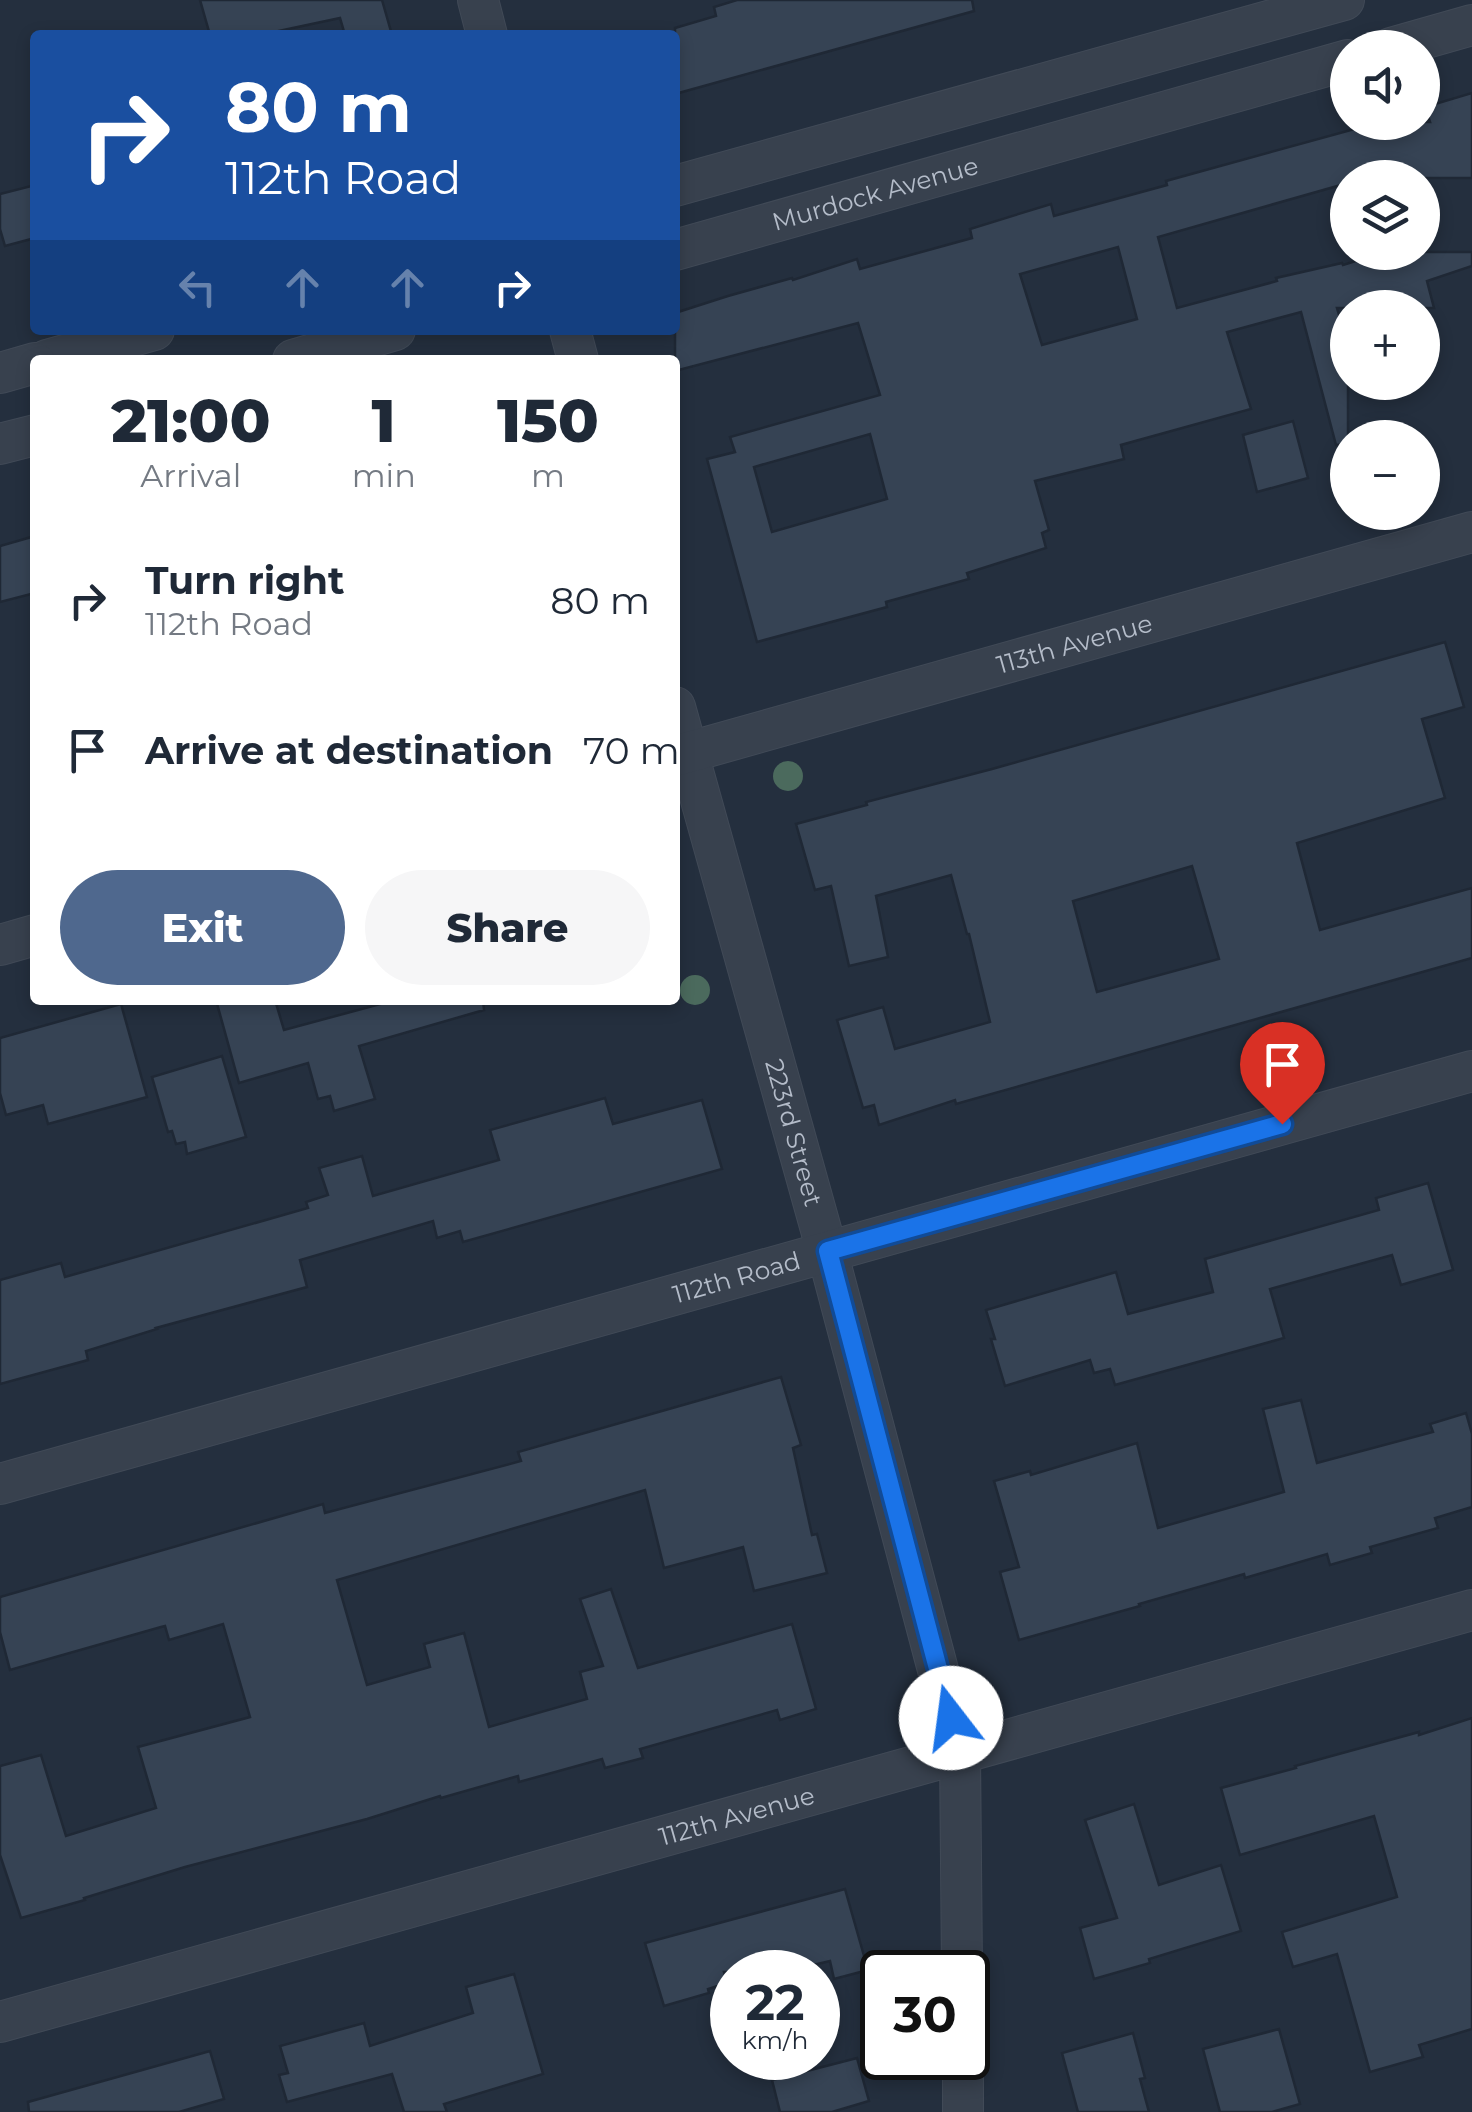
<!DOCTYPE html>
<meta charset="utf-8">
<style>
:root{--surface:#fff;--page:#f6f6f7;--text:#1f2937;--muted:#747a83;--accent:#4f688e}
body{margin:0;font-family:Montserrat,sans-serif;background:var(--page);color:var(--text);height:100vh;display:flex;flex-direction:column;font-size:38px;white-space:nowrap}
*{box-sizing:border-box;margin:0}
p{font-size:32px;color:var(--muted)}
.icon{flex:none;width:55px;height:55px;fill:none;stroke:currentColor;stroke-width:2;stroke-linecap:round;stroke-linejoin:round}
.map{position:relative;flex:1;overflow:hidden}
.side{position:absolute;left:30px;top:355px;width:650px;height:650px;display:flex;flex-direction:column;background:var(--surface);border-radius:10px;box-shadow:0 5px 15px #0003}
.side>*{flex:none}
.banner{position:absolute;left:30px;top:30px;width:650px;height:305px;border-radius:10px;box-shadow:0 5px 15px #0003;background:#1a4fa0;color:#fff;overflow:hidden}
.tools{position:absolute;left:1330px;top:30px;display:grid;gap:20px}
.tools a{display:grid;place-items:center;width:110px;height:110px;border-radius:50%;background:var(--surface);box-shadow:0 5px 15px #0003;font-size:50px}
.speed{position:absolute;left:710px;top:1950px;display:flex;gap:20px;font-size:50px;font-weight:700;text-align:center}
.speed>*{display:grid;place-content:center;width:130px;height:130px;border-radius:50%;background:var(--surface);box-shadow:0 5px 15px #0003;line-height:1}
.speed small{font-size:25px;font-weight:400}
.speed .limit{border:5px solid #111;border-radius:15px;background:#fff;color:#111}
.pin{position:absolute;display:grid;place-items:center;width:85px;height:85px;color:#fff;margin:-102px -42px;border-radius:50% 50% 50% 0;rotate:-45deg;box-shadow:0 0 10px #0007}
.pin .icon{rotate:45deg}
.me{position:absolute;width:110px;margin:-55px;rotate:345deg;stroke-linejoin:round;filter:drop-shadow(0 0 8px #0008)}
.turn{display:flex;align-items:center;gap:35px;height:210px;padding:0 30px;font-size:45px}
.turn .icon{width:130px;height:130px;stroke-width:2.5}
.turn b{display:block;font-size:70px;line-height:85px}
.lanes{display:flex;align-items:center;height:95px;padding:0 30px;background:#0003;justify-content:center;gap:50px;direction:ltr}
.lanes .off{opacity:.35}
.eta{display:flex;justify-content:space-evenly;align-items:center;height:170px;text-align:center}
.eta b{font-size:60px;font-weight:800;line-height:70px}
.primary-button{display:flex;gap:20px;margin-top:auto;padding:20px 30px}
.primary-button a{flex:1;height:115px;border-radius:60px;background:var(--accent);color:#fff;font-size:40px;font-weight:800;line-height:115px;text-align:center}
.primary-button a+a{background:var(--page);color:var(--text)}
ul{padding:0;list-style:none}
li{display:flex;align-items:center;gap:30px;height:150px;padding:0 30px}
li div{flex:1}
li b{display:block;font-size:38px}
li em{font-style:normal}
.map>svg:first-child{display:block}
</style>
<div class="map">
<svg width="1472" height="2112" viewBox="0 0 1472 2112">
<rect width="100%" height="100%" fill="#242f3e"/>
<!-- building -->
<g fill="#364354" stroke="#1f2835" stroke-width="2.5" fill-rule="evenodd">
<polygon points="200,0 382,0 392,35 345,35 340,18 260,35 210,35"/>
<polygon points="737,0 972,0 974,11 675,94 675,28 716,16 714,7"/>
<path d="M 1472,93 L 1472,178 L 1348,178 L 1348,183 L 1158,237 L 1177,308 L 1277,281 L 1276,278 L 1342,263 L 1343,265 L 1385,252 L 1472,252 L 1472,266 L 1427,281 L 1434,308 L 1337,308 L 1348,346 L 1348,444 L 1336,445 L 1301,312 L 1227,332 L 1251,409 L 1121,445 L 1124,459 L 1035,481 L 1049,530 L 1042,533 L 1046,548 L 967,573 L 969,579 L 886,602 L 887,607 L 757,642 L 707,459 L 735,452 L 730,437 L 880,395 L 858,323 L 675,371 L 675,313 L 728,296 L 792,278 L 793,280 L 857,259 L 860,269 L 972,238 L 970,229 L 1051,204 L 1054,216 L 1167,185 L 1166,181 L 1380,122 L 1430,122 L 1425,107 ZM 1118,247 L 1137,319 L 1042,345 L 1020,274 ZM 870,434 L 887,499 L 772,532 L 754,467 Z"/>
<polygon points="35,185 35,238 5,246 0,229 0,194"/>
<polygon points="1293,421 1308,478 1257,492 1243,435"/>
<polygon points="35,536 35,593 0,602 0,546"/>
<path d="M 1445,642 L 1464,707 L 1422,719 L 1445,798 L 1297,843 L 1320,930 L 1472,888 L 1472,958 L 956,1104 L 955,1100 L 879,1125 L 874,1105 L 863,1108 L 837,1020 L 883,1007 L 895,1049 L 990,1022 L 969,934 L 967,934 L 951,875 L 876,896 L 888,957 L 849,966 L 831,886 L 815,890 L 796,824 L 867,805 L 866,802 L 992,769 ZM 1192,866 L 1219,959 L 1097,992 L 1073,901 Z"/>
<polygon points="216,1000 275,1000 284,1030 395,1000 483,1000 484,1010 359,1046 375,1099 334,1111 330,1096 318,1099 308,1063 239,1083"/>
<polygon points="121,1004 147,1097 48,1124 43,1105 6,1115 0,1093 0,1038"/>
<polygon points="222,1056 246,1137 187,1154 185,1142 176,1144 172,1131 168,1132 152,1077"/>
<polygon points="605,1098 613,1124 702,1100 722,1169 463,1242 460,1231 437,1238 433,1221 300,1260 307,1287 156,1328 157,1329 86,1351 88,1360 0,1384 0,1280 61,1263 65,1277 308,1208 306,1202 328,1195 319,1168 362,1156 373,1196 499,1160 490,1130"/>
<polygon points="1428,1183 1453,1270 1401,1285 1392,1255 1270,1289 1284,1338 1115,1385 1110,1369 1094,1373 1090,1360 1005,1386 991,1339 995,1339 986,1310 1116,1272 1128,1314 1213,1292 1205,1259 1379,1210 1376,1198"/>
<polygon points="781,1377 801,1445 793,1448 812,1535 817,1534 827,1573 754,1591 743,1547 664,1568 645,1490 337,1580 367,1685 430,1667 424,1644 464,1633 489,1727 587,1699 580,1672 603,1666 580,1599 611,1589 638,1668 792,1624 816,1709 780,1720 777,1710 640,1749 643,1758 605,1768 602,1759 519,1782 518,1776 441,1798 440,1796 367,1819 185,1867 84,1898 85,1900 21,1918 0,1855 0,1766 41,1755 66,1836 156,1808 138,1747 250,1717 223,1624 169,1640 165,1626 161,1627 10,1670 0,1632 0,1597 323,1504 325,1513 521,1461 518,1452"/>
<polygon points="1301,1400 1317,1463 1433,1432 1430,1424 1466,1413 1472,1434 1472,1507 1435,1518 1438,1528 1370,1547 1372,1553 1330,1565 1327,1554 1245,1578 1244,1574 1139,1604 1140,1606 1019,1640 1000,1572 1019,1567 994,1481 1030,1471 1031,1475 1137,1443 1158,1528 1284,1492 1263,1409"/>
<polygon points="1472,1718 1472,2029 1419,2045 1423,2057 1370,2072 1337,1954 1293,1967 1282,1932 1397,1897 1374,1816 1240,1855 1221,1788 1296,1768 1295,1766 1419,1732 1419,1735"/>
<polygon points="1134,1804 1159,1885 1221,1865 1241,1931 1149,1959 1150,1963 1094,1979 1080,1928 1117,1918 1085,1820"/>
<polygon points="845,1889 868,1970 834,1979 830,1961 783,1972 724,1972 727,1983 708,1989 709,1993 664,2006 645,1943"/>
<polygon points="514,1974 543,2074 444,2104 447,2112 404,2112 392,2074 287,2102 279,2075 288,2073 280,2046 364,2023 370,2046 473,2013 466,1987"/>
<polygon points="1279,2029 1300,2104 1272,2112 1220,2112 1203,2049"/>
<polygon points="1133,2033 1145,2078 1140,2079 1149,2112 1078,2112 1062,2053"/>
<polygon points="210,2051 224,2099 179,2112 29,2112 28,2102"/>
<polygon points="857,2058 869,2101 832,2112 780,2112 772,2080"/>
</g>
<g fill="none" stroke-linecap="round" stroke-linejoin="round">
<!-- minor casing -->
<g stroke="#414a57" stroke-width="42">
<g id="minor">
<polyline points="478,0 487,35"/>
<polyline points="1391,48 1472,25"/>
<polyline points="675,186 1344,0"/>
<path id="s1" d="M 675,250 L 1348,60"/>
<polyline points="570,330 578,360"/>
<polyline points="47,360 154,330"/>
<polyline points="293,360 395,330"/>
<polyline points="0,373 35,363"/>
<polyline points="0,444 35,435"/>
<path id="s2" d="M 675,707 L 827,1251 L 960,1753 L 962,1972"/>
<path id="s3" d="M 675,756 L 1472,532"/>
<polyline points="0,945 35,935"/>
<path id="s4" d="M 0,1484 L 1472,1071"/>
<path id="s5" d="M 0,2022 L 1472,1610"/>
<polyline points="963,2058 963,2112"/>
</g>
</g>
<!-- minor -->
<use href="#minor" stroke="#38414e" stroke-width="40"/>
</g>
<!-- trees -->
<g fill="#4b6a5d">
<circle cx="788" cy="776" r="15"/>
<circle cx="695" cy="990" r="15"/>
</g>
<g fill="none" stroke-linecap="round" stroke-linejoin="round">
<!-- route casing -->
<g stroke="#114b97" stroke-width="25">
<polyline id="route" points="951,1718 828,1251 1282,1124"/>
</g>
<!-- route -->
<use href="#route" stroke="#1a73e8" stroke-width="18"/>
</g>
<g text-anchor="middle" stroke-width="10" stroke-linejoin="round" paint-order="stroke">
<!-- street labels -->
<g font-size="25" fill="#b4bcc9" stroke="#1d2633">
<text dy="9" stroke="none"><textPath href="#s1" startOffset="208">Murdock Avenue</textPath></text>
<text dy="9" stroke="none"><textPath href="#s3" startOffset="415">113th Avenue</textPath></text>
<text dy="9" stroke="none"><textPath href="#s2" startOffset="442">223rd Street</textPath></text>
<text dy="9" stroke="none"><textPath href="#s4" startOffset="765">112th Road</textPath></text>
<text dy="9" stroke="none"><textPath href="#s5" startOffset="765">112th Avenue</textPath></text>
</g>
</g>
</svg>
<div class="tools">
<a><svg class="icon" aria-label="sound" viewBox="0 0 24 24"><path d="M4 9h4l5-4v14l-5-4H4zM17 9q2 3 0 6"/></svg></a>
<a><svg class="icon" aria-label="layers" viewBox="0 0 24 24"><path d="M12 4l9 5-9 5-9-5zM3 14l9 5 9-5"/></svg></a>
<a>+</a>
<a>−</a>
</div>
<div class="speed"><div>22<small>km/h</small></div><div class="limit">30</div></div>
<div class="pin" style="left:1282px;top:1124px;background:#d93025"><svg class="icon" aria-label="arrive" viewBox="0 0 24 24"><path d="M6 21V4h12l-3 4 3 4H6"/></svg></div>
<svg class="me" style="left:951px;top:1718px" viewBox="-20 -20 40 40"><circle r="19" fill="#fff"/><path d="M0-13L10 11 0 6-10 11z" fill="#1a73e8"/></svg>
<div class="banner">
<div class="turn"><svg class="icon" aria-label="right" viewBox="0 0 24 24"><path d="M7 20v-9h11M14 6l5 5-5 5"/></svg><div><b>80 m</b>112th Road</div></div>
<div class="lanes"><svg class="icon off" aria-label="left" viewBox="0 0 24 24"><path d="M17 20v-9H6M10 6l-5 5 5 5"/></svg><svg class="icon off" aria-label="ahead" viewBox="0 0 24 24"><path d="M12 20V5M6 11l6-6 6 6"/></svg><svg class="icon off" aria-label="ahead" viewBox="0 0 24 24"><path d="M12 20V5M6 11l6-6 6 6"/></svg><svg class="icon" aria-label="right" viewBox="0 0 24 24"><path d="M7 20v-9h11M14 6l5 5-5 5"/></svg></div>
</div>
<section class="side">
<div class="eta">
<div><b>21:00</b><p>Arrival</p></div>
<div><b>1</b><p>min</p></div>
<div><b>150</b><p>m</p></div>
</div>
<ul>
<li><svg class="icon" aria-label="right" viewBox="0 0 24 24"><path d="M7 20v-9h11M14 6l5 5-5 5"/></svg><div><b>Turn right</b><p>112th Road</p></div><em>80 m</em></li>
<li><svg class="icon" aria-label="arrive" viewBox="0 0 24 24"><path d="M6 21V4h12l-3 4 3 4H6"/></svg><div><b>Arrive at destination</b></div><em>70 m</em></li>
</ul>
<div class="primary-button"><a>Exit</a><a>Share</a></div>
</section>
</div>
